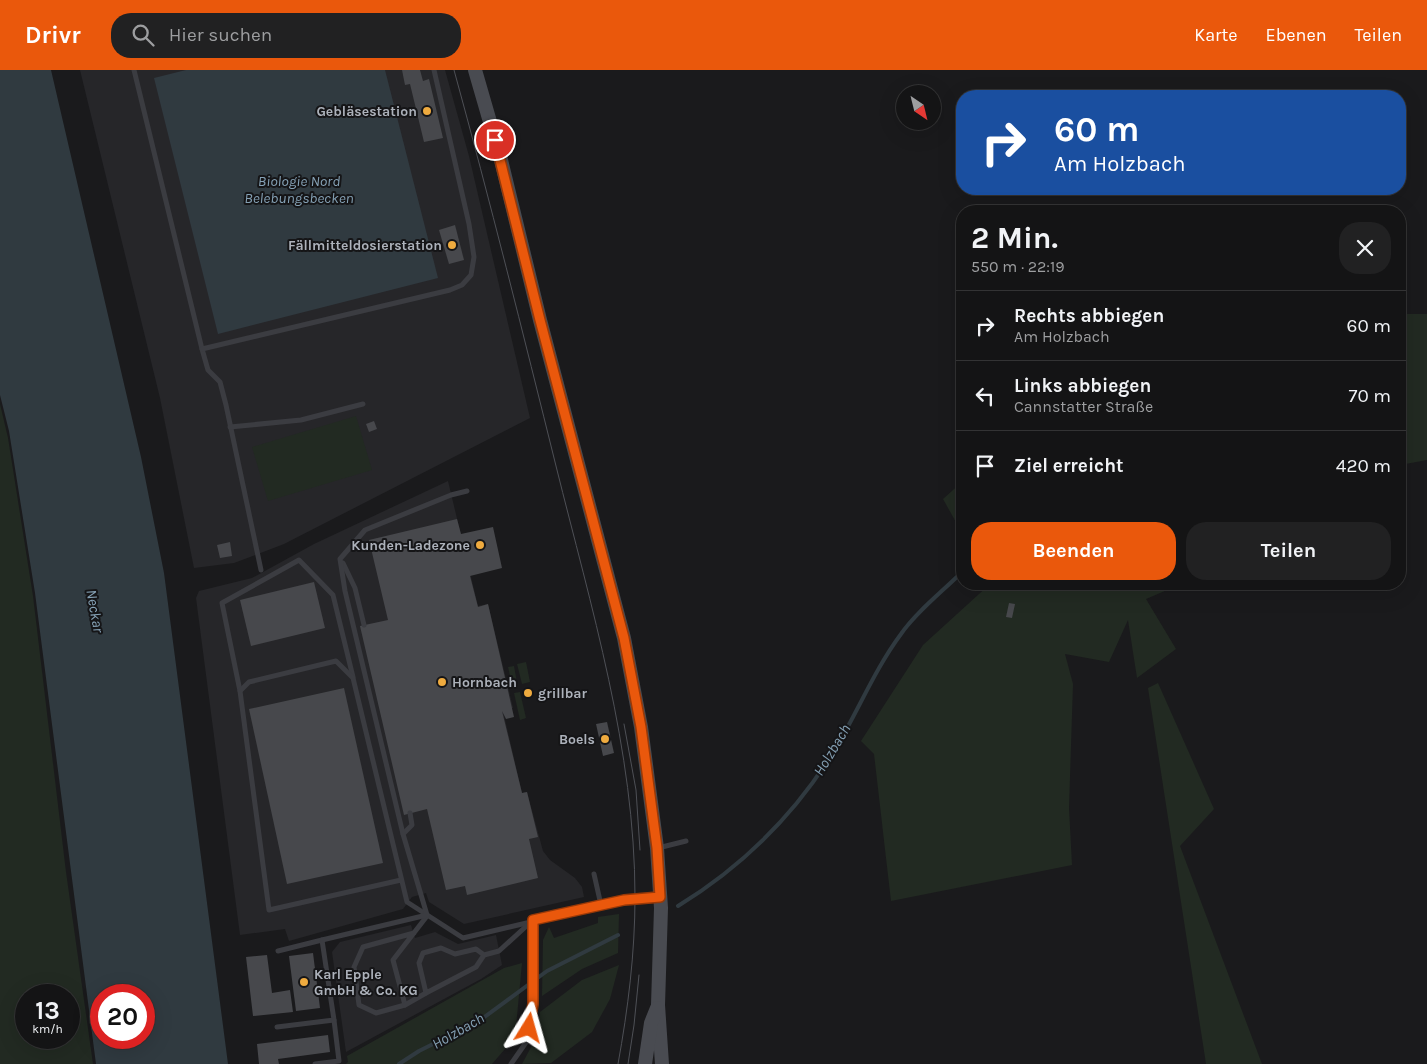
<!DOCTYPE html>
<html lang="de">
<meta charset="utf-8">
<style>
:root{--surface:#141415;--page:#212122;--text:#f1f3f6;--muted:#9d9ea0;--line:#333334;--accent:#ea580c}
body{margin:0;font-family:Karla,sans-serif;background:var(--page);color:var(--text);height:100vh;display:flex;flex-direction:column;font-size:19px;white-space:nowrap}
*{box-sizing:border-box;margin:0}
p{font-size:16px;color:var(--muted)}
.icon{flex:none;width:28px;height:28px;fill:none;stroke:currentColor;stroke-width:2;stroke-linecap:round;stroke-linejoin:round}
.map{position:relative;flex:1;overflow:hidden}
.side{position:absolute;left:956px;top:135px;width:450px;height:385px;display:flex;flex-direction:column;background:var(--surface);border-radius:20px;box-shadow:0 5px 20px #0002,0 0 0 1px var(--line)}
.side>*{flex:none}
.banner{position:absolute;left:956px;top:20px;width:450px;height:105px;border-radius:20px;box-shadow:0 5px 20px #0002,0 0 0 1px var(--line);background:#1a4fa0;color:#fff;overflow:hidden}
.needle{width:32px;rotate:145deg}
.controls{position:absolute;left:896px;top:15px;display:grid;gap:10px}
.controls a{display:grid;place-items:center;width:45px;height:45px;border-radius:50%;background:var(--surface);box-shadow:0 5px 20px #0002,0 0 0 1px var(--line);font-size:25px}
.speed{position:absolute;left:15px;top:914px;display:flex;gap:10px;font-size:25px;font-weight:700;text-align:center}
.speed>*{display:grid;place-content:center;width:65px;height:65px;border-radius:50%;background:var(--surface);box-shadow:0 5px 20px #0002,0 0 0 1px var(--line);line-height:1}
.speed small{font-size:12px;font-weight:400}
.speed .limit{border:8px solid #d22;background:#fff;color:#111}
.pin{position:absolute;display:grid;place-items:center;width:42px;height:42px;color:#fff;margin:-21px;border:2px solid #fff;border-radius:50%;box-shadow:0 1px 5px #0007}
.me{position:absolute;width:55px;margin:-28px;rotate:8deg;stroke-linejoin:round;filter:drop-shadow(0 0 4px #0008)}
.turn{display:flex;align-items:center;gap:18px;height:105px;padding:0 15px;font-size:22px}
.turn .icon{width:65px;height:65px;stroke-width:2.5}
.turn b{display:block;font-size:35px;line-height:42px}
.round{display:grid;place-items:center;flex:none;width:52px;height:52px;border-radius:20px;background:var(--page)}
.head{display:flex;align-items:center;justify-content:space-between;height:85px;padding:0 15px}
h1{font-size:30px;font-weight:700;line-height:38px}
.action{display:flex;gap:10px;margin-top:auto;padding:10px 15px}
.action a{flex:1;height:58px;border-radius:20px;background:var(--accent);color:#fff;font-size:20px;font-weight:700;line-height:58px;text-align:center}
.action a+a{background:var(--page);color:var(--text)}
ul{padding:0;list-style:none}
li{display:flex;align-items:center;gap:15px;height:70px;padding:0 15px;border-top:1px solid var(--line)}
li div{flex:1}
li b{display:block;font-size:19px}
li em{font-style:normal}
header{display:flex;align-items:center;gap:30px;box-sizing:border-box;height:70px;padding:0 25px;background:var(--accent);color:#fff}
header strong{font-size:24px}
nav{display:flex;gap:28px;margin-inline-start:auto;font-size:18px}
.search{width:350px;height:45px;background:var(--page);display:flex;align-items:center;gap:12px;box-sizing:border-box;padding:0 18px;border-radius:20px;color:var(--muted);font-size:19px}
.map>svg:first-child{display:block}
</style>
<header>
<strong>Drivr</strong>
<div class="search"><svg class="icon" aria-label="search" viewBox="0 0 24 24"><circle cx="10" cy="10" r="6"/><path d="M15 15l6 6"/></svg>Hier suchen</div>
<nav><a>Karte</a><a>Ebenen</a><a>Teilen</a></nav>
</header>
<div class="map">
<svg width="1427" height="994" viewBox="0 0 1427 994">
<rect width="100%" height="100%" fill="#1a1a1c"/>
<!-- built -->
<g fill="#262629">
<polygon points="80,0 445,0 469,86 530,348 284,474 234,493 194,498 160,328"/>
<polygon points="448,411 478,536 488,534 513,638 503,641 522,723 527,722 543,781 550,790 575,808 582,817 584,827 464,854 429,832 426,823 412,827 403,839 289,871 285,859 240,865 196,528 199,521 252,508 314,474"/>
<polygon points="411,855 415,868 435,862 458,874 496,865 502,895 481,909 346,982 332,882 340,872"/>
</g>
<!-- green -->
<g fill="#222a22" fill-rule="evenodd">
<polygon points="1400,244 1427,244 1427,390 1400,395"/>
<path d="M 0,334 L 8,368 L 33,526 L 66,802 L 93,994 L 0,994 ZM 26,925 L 69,925 L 69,968 L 26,968 Z"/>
<polygon points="356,346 372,400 268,431 252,377"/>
<polygon points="962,412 962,463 943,429"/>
<polygon points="990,514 1181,514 1146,529 1176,579 1137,608 1128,550 1109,592 1065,584 1073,614 1069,738 1072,795 891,831 874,684 861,671 923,575"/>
<polygon points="526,592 530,612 522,614 517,594"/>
<polygon points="514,596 518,618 513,619 508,597"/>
<polygon points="1158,613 1214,739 1180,776 1262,994 1206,994 1148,618"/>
<polygon points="520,622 526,648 520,650 514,623"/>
<polygon points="619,844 618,883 582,899 542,926 543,870 549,857 554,868 598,853 598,847"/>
<polygon points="522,893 516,957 512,971 492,994 346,994 348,992 347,986 504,898"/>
<polygon points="619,895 610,929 592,962 551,993 522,994 537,966 540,942 582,910"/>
</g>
<!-- water -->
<g fill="#303a40" fill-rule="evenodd">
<path d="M 0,0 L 51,0 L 141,387 L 164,503 L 228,994 L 96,994 L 35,523 L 9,361 L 0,325 ZM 101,925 L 144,925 L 144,968 L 101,968 Z"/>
<polygon points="186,0 385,0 438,208 218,264 154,8"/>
</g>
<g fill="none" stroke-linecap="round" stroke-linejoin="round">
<!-- stream -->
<g stroke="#303a40" stroke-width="4">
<path d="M 678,836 C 743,796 798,741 837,676 C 859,639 875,599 901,564 C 916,542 943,521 962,502"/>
<polyline points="399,994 419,981 479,951 547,901 618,865"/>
</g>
</g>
<!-- building -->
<g fill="#47484c">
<polygon points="402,0 420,0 423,11 429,9 443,68 424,72 410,14 405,15"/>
<polygon points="455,155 464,190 449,194 439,160"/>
<polygon points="374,351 377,359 369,362 366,354"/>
<polygon points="457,449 461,464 493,457 502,498 470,506 478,537 488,534 514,647 506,649 502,641 522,723 527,722 538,767 529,769 538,808 467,825 465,816 446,820 427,739 404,745 360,556 388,550 369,470"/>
<polygon points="230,472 232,486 220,488 217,475"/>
<polygon points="314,512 325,558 251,576 240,530"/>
<polygon points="1012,514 1018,514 1017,519 1012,518"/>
<polygon points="1009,533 1015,534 1012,548 1006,547"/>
<polygon points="344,618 383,793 287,814 249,639"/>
<polygon points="607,652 614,683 603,686 596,654"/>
<polygon points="313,883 320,938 296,941 289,886"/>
<polygon points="267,885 272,923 290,920 293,942 253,946 246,887"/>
<polygon points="328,965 330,982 278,989 279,994 259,994 257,974"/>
</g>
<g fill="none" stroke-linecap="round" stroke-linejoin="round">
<!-- lane -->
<g stroke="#3b3c41" stroke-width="5">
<polyline points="134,0 202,279 208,300 220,312 226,335 261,500"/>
<polyline points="202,279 450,220 462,215 471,205 474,187 469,154 434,0"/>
<polyline points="230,357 301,350 363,334"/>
<polyline points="343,493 355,518 364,555"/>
<polyline points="240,621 222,533 299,490 333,525 353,607"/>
<polyline points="403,764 412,755 410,743"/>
<polyline points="658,778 686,771"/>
<polyline points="594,804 601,835"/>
<polyline points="401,810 269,840 240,621 249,612 336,591 353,608 407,832 463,868 624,830 659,827"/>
<polyline points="414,863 363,877 354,897 359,935 376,943 405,935 393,890 427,846"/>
<polyline points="278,881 322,870"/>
<polyline points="484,885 476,897 426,923 419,893 423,883 441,878 455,884 476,879 484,885 499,881 533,850"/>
<polyline points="405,935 426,923"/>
<polyline points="277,957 334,950 322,870 427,845 403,764 345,521 340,489 365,460 451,425 467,421"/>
<polyline points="315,994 339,991 334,950"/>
<polyline points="511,994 527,971 532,945 533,850"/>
</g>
<!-- secondary -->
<g stroke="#494b51" stroke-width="14">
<polyline points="475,0 501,90 540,250 624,568 641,657 657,778 661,838 658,935 662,994"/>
<polyline points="645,994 651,953 657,938"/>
</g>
<!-- tram -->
<g stroke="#4e5056" stroke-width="1">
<path d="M 454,0 C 490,131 523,263 556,396 C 591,537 635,680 635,827 C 635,883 628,939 618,994"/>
<polyline points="624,654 636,720 640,780"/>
<polyline points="628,994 634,955 639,905"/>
</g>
</g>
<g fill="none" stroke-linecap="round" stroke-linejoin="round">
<!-- route casing -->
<g stroke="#983908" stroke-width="12">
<polyline id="route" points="495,70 540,250 624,568 641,657 657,778 660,827 624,830 533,850 533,934 529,958"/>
</g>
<!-- route -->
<use href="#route" stroke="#ea580c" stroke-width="9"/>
</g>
<!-- markers -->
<g fill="#efab3f" stroke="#151517" stroke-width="2">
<circle cx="427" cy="41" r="5"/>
<circle cx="452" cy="175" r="5"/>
<circle cx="480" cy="475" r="5"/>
<circle cx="442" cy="612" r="5"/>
<circle cx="528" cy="623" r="5"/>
<circle cx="605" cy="669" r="5"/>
<circle cx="304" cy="912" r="5"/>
</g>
<g text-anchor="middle" stroke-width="4" stroke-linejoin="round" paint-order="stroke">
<!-- poi labels -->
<g font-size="14" font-weight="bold" fill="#adb2bb" stroke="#151517" text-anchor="end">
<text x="417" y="46">Gebläsestation</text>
<text x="442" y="180">Fällmitteldosierstation</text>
<text x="470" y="480">Kunden-Ladezone</text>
<text x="452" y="617" text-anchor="start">Hornbach</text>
<text x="538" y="628" text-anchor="start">grillbar</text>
<text x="595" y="674">Boels</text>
<text x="314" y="909" text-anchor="start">Karl Epple<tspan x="314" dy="16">GmbH &amp; Co. KG</tspan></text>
</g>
<!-- water labels -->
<g font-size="15" font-style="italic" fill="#85a1b5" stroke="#151517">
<text x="299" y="116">Biologie Nord<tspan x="299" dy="17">Belebungsbecken</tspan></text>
<text transform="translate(95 541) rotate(80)" y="5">Neckar</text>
<text transform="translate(832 680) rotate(-59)" y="5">Holzbach</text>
<text transform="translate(458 961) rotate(-30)" y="5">Holzbach</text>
</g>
</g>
</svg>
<div class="controls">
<a><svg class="needle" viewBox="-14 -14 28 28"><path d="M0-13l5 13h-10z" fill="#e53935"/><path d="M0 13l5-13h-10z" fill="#9d9ea0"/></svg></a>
</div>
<div class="speed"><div>13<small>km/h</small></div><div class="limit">20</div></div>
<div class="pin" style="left:495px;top:70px;background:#d93025"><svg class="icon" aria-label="arrive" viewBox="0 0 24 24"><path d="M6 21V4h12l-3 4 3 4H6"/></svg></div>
<svg class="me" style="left:529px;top:958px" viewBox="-20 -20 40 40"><path d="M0-17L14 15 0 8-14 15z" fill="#ea580c" stroke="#fff" stroke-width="4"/></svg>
<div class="banner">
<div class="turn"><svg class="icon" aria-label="right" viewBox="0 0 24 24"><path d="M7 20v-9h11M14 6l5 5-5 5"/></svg><div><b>60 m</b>Am Holzbach</div></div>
</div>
<section class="side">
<div class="head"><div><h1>2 Min.</h1><p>550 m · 22:19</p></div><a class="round"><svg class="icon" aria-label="close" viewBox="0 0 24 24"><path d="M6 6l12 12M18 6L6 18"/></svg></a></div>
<ul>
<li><svg class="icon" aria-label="right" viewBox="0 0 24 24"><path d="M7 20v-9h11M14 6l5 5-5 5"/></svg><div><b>Rechts abbiegen</b><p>Am Holzbach</p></div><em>60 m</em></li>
<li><svg class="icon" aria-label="left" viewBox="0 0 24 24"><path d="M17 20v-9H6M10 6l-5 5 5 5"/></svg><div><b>Links abbiegen</b><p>Cannstatter Straße</p></div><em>70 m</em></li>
<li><svg class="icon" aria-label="arrive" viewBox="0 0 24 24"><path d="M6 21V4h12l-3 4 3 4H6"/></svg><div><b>Ziel erreicht</b></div><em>420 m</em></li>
</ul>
<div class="action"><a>Beenden</a><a>Teilen</a></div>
</section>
</div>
